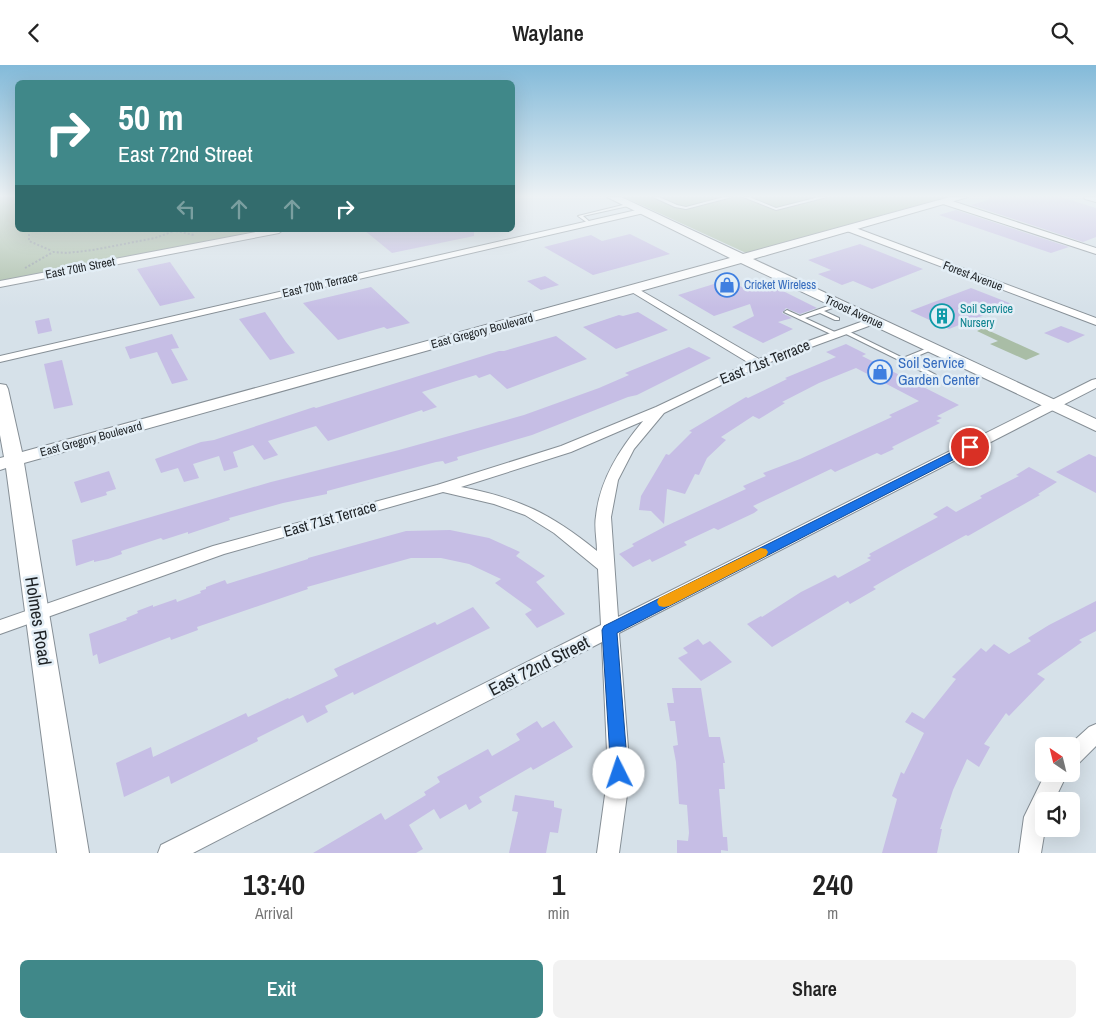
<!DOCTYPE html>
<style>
:root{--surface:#fff;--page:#f2f2f2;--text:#222;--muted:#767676;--accent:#408889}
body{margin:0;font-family:"Archivo Narrow",sans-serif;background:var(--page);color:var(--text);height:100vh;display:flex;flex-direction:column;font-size:19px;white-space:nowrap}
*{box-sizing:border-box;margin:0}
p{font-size:16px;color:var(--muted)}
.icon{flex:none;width:28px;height:28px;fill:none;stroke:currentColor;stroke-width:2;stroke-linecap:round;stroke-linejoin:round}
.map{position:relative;height:788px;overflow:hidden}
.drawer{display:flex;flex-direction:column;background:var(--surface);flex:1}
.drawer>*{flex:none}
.guide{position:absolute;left:15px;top:15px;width:500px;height:152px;border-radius:8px;box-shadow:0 5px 20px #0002;background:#408889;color:#fff;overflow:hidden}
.needle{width:32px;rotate:325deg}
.fabs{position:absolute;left:1035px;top:672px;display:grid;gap:10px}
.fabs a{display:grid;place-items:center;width:45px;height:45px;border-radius:8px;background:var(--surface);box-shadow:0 5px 20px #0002;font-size:25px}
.pin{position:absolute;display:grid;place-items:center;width:42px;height:42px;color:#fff;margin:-21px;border:2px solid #fff;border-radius:50%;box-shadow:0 1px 5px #0007}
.me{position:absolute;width:55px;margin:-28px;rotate:356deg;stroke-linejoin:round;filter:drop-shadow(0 0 4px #0008)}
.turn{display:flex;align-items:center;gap:18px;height:105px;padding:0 20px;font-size:22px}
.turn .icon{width:65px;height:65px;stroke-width:2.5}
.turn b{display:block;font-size:35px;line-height:42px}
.lanes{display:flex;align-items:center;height:48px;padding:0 20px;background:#0003;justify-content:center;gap:25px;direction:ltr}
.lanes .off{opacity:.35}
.eta{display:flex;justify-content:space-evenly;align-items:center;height:85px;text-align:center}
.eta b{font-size:30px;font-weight:600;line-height:35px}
.primary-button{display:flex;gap:10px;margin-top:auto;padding:10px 20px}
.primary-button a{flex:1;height:58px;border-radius:8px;background:var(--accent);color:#fff;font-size:20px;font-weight:600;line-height:58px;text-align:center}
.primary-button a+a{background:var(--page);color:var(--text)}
header{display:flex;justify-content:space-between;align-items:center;height:65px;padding:0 20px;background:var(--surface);font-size:22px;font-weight:600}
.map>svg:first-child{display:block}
</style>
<header><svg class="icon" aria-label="back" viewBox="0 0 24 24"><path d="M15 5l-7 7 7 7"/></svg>Waylane<svg class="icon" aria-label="search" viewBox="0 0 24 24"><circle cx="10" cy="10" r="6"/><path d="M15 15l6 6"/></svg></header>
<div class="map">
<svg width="1096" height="788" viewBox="0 0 1096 788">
<rect width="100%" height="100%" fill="#d6e1e9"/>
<!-- green -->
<g fill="#a9bda6">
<polygon points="0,132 17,132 18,165 270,165 0,217"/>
<polygon points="624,132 947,132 746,188"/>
<polygon points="983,263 1040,289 1026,295 990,279 998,276 977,266"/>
</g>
<!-- building -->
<g fill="#c6bee5">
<polygon points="988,132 1061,132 1096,143 1096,172 1083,177 971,140 988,135"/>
<polygon points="956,145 1069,182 1051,188 939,150"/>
<polygon points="364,165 474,165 474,171 392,188"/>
<polygon points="630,169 670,189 593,210 544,182 591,170 602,176"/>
<polygon points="860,179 923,204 872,224 853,216 842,220 818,209 831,205 808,195"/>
<polygon points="170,197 195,233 160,241 137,204"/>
<polygon points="545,211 559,220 541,225 527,216"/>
<polygon points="727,215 744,223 763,216 817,243 800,249 786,243 782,248 792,253 778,257 793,264 763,278 732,262 754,251 750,239 714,251 678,230"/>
<polygon points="371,222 410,258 387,264 384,262 338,275 303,238"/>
<polygon points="971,223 1012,239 949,264 910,246"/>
<polygon points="265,247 286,277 295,288 270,295 239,254"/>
<polygon points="638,247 668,265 616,284 583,262 619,250 623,251"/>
<polygon points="49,253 52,266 38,269 35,256"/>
<polygon points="1061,261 1085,270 1068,278 1044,268"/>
<polygon points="172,269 179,283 171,284 188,315 172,319 157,287 130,294 125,282"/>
<polygon points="556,271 587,294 507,324 490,309 479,313 476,310 453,317 422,327 437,342 423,347 422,345 328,376 316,361 268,376 278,390 264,395 253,380 233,387 238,402 224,406 219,391 193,399 199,413 184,417 178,403 161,408 155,394 201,377 214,375 314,342 316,343 499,286 504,286"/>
<polygon points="846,279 866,289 862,291 959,340 937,351 942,353 936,356 940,358 892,382 894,384 881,390 877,388 835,407 831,404 753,441 758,445 754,448 718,465 714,463 684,477 687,480 652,497 650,494 633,502 619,489 634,481 632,479 666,461 746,424 743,421 766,411 763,408 800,394 892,352 889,350 919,336 856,303 819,318 782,337 785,338 759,354 753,351 721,372 726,375 707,393 699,410 695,409 685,429 667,424 664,459 651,446 639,445 641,431 666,389 669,390 692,367 689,366 746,332 748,333 785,315 787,314 785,313 836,292 826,287"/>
<polygon points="689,282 711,293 637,330 628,332 532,370 457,392 458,395 445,399 443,396 436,397 327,426 327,429 283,438 229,453 230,455 188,469 188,467 163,475 161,473 121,486 122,489 108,494 94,497 94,495 76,501 72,475 271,417 399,385 524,350 599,323 629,310 625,308"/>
<polygon points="62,295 73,340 54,344 44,299"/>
<polygon points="1089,389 1096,392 1096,428 1056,407"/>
<polygon points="1029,402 1057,417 1038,429 1040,430 968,471 966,470 904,504 873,522 876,524 850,539 848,536 772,582 747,559 761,551 762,552 801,527 835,510 838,513 871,495 867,493 871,491 869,489 938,452 933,449 947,441 956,447 982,433 980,431 1019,411 1016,410"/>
<polygon points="109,406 116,424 106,427 107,430 81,438 74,417"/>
<polygon points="450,465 489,473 520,487 516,491 545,511 536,517 565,549 537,563 525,549 532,545 495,518 501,514 469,499 441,493 411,493 307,522 308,524 197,562 198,565 171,575 170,572 99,599 97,589 93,591 89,569 127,555 126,553 138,548 137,546 153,540 153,542 176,534 177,537 201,528 200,526 206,524 206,522 225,515 227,519 308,494 308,493 406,466"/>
<polygon points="1096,536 1096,566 1079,575 1082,577 1037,609 1045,614 1009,651 1006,648 984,679 990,682 979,702 967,694 953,725 940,764 942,764 937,788 882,788 897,734 892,731 901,707 904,709 924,668 905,657 912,647 924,654 956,614 952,612 981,583 986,587 994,579 1009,589 1031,576 1028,573 1049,560"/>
<polygon points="473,542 490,563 354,630 353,627 325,641 328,647 307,658 303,650 257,673 258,676 171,719 169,711 124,732 116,698 151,682 153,692 246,648 248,652 288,633 289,634 338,611 334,604 435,557 437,560"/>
<polygon points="698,574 703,580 710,576 732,597 701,616 678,593 688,588 683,583"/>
<polygon points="672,623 701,623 709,672 720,672 725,698 723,698 725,724 719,724 723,772 727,772 728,786 721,785 721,788 677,788 677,775 688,776 689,768 687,740 679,739 676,697 673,681 678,680 675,656 670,656 667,638 674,638"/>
<polygon points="537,656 542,663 554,656 573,682 533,705 531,702 479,732 482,737 469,745 466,739 440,754 434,744 409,760 423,784 416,788 313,788 381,748 385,755 426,730 424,727 440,717 437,712 488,684 492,691 520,675 516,669"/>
<polygon points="515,730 554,736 554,742 562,744 558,768 550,767 546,788 509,788 518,747 512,746"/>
</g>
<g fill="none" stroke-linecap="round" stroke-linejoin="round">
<!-- service casing -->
<g stroke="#868f96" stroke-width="2">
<g id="service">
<polygon points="653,132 659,132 677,140 686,142 724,132 732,132 686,144 675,142"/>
<polygon points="743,132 749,132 776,143 819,132 827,132 776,145"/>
<polygon points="627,139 628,139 628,141 583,151 590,157 590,159 589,159 578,151"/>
<polygon points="839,237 841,238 841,240 824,246 839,253 839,255 835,255 820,248 805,253 837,268 838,269 835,271 784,247 787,245 789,246 800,251"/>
<polygon points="844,264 903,293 930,282 934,282 934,284 908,295 936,310 935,311 931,311 842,267 842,265"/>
</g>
</g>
<!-- minor casing -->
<g stroke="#868f96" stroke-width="2">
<g id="minor">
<polygon points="1084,132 1096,132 1096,137 1085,134"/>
<polygon points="943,135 949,135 1096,183 1096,189 943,139"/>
<polygon points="641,144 644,144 644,148 0,297 0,291"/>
<polygon points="847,162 853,162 1096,253 1096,260 847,166"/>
<polygon points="266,165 283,165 279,168 0,222 0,216"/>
<path d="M 633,221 L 759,294 L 869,254 L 873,253 L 878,256 L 877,258 L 762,300 L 664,348 L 634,384 L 618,415 L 611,452 L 618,552 L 1092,315 L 1096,314 L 1096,323 L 619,568 L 630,708 L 619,788 L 597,788 L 608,708 L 602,577 L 193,788 L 158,788 L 161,780 L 601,560 L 598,504 L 554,468 L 525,450 L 494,439 L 443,427 L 224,489 L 0,569 L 0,555 L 213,481 L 437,420 L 561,381 L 656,342 L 749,298 L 630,226 L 628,224 ZM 643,356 C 620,384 600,414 596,451 C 594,462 597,475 597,486 C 551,449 519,433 461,422 L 571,387 Z"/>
<polygon points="1096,659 1096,681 1078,699 1071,701 1071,681 1068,681 1089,662"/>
<polygon points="1045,709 1067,709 1054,736 1044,736 1045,764 1041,788 1019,788 1024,752"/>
</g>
</g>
<!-- secondary casing -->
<g stroke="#868f96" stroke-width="2">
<polygon id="secondary" points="607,132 621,132 743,189 950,132 968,132 753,194 1096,354 1096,366 741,198 24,398 89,788 57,788 6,403 0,405 0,393 4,392 0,370 0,319 6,320 8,324 22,387 730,193"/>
</g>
<!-- path -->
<g stroke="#929ba1" stroke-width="2" stroke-dasharray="2 2" stroke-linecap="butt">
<polyline points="10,132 18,143"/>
<polyline points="29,165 29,176 52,186"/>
<polyline points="176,166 194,170"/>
<polyline points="25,203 53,187 67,188 93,185 155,173 177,165"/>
</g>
<!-- service -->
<use href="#service" fill="#fff" fill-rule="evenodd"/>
<!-- minor -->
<use href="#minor" fill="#fff" fill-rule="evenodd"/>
<!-- secondary -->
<use href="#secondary" fill="#fff" fill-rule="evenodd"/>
</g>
<!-- sky -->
<linearGradient id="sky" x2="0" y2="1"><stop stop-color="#83bad9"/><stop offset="0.54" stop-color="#edf2f5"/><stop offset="1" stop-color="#edf2f5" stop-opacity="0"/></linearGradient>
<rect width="1096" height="243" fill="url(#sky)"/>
<!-- route -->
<polygon fill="#1a73e8" stroke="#114b97" points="970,378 976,382 974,384 617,568 628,708 626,714 619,716 613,714 611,708 602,565 604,561"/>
<!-- slow -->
<polygon fill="#f59e0b" points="761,483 766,484 768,487 766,491 669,541 664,542 659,541 657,537 659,533"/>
<!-- icons -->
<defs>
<g id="shop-ring" transform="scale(1.25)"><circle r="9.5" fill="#e3eef6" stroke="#3f7fe0" stroke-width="1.5"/><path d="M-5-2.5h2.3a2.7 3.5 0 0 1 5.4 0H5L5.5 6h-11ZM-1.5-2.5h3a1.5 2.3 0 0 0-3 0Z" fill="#3f7fe0"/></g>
<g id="building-ring" transform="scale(1.25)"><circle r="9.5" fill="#e3eef6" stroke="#0f9aa8" stroke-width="1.5"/><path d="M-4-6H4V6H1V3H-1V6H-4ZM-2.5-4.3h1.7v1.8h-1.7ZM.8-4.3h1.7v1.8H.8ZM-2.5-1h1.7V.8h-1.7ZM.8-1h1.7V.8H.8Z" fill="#0f9aa8"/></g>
</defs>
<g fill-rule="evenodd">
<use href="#shop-ring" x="727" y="220"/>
<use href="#building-ring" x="942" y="251"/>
<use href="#shop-ring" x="880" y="307"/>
</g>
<g text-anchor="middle" stroke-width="5" stroke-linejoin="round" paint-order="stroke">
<!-- far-street labels -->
<g font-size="12" fill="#1e2225" stroke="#e3eef6">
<text transform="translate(80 203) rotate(-11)" y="4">East 70th Street</text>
<text transform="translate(973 211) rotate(21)" y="4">Forest Avenue</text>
<text transform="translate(320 220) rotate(-13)" y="4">East 70th Terrace</text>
<text transform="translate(854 247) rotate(25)" y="4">Troost Avenue</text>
<text transform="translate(482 266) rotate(-15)" y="4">East Gregory Boulevard</text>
<text transform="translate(91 374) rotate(-15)" y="4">East Gregory Boulevard</text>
</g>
<!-- far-shop labels -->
<g font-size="12" fill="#366cbe" stroke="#e3eef6" text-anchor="start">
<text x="744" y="224">Cricket Wireless</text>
</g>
<!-- far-culture labels -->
<g font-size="12" fill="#0d838f" stroke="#e3eef6" text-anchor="start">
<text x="960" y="248">Soil Service<tspan x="960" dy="14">Nursery</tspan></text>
</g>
<!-- street labels -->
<g font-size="15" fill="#1e2225" stroke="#e3eef6">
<text transform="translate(765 297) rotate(-22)" y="5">East 71st Terrace</text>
<text transform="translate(330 454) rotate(-16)" y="5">East 71st Terrace</text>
</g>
<!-- shop labels -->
<g font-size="15" fill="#366cbe" stroke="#e3eef6" text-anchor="start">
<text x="898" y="303">Soil Service<tspan x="898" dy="17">Garden Center</tspan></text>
</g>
<!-- near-street labels -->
<g font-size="18" fill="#1e2225" stroke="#e3eef6">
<text transform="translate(38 556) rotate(81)" y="6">Holmes Road</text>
<text transform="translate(539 601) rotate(-27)" y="6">East 72nd Street</text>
</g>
</g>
</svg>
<div class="fabs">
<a><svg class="needle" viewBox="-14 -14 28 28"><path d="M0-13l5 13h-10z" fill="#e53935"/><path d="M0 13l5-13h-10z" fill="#767676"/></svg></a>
<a><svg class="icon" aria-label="sound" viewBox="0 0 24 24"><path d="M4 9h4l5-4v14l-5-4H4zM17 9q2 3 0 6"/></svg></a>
</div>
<div class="pin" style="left:970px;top:382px;background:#d93025"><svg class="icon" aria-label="arrive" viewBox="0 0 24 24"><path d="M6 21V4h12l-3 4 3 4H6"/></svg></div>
<svg class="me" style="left:619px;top:708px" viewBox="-20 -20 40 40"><circle r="19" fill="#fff"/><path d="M0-13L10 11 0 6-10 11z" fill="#1a73e8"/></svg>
<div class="guide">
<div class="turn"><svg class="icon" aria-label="right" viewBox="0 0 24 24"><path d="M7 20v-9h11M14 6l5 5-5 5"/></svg><div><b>50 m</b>East 72nd Street</div></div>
<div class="lanes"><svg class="icon off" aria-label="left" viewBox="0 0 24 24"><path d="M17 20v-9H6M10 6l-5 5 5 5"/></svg><svg class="icon off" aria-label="ahead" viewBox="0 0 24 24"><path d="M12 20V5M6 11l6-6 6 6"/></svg><svg class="icon off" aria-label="ahead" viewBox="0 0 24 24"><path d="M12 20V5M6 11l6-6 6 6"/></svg><svg class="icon" aria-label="right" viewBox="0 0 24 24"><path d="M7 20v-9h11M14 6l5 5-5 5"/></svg></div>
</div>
</div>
<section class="drawer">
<div class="eta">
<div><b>13:40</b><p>Arrival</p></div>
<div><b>1</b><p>min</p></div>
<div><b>240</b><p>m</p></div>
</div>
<div class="primary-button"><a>Exit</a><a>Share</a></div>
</section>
